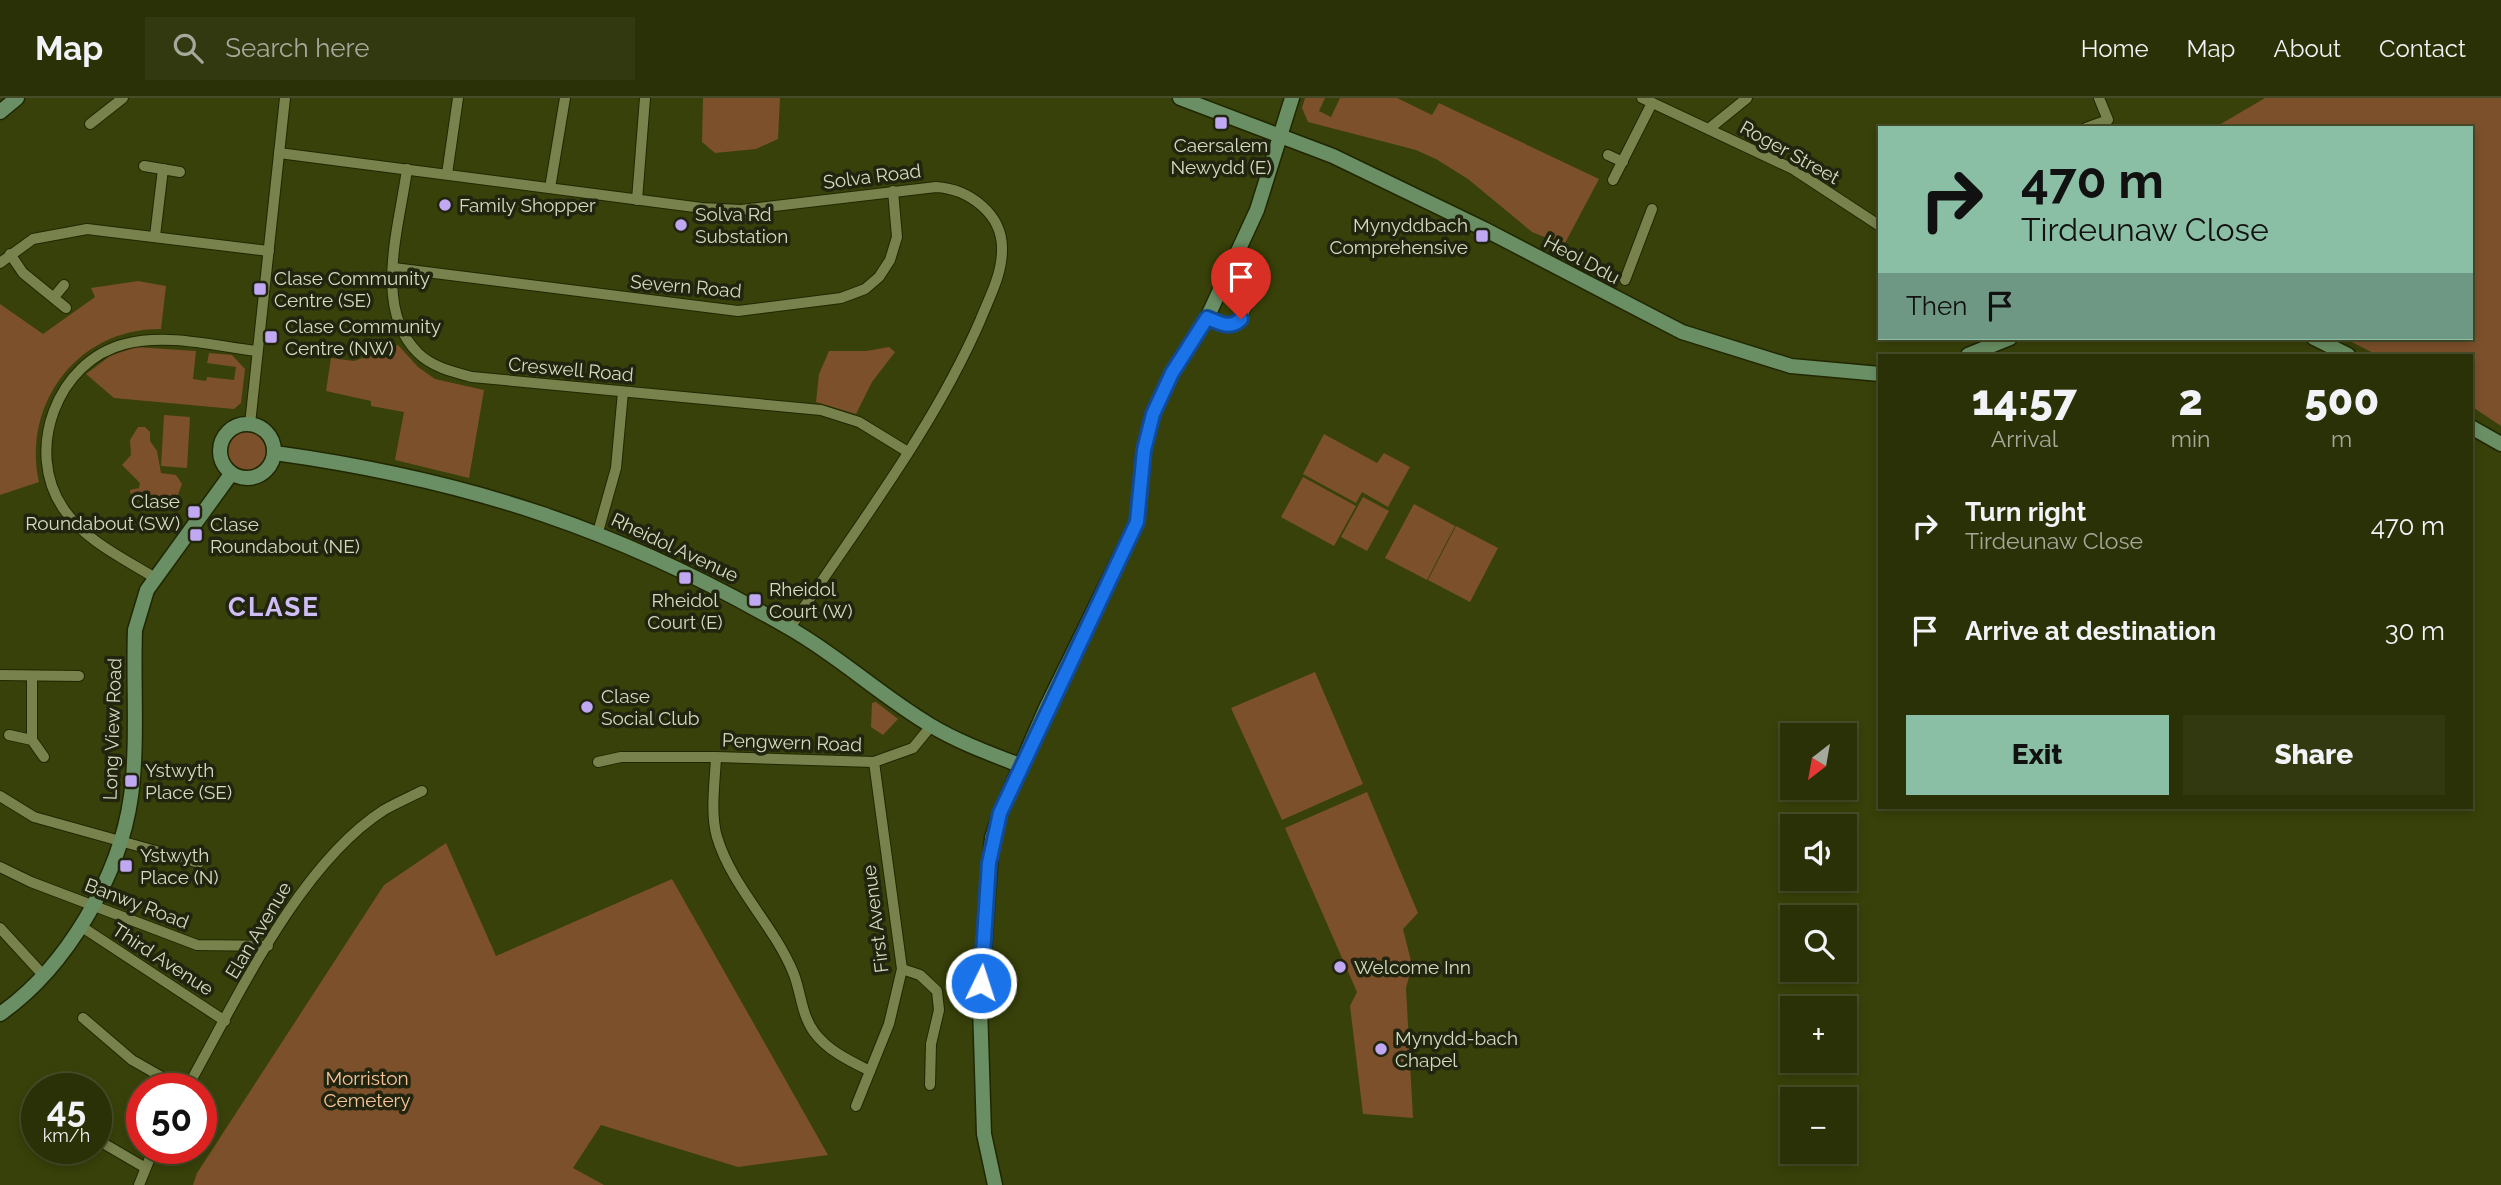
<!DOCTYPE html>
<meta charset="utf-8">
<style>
:root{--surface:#2a3107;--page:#323911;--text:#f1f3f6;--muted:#a5a99b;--line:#464c28;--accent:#8abfa5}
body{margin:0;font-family:Raleway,sans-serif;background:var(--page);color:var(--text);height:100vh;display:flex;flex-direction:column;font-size:26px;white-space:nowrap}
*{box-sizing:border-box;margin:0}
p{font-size:23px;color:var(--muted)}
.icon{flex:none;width:38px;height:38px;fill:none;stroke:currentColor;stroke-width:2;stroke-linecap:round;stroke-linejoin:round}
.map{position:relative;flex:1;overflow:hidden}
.panel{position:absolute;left:1878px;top:256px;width:595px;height:455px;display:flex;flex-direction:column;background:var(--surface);border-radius:0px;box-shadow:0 4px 10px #0003,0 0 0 2px var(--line)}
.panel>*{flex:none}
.hud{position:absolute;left:1878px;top:28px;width:595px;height:214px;border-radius:0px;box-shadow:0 4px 10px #0003,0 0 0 2px var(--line);background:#8abfa5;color:#111;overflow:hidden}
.needle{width:46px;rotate:211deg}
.buttons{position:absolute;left:1780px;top:625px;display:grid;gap:14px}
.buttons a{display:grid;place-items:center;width:77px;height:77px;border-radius:0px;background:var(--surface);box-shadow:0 4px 10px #0003,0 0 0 2px var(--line);font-size:35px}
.speed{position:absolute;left:21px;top:975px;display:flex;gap:14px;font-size:35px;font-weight:700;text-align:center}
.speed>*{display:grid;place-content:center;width:91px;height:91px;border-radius:50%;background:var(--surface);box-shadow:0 4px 10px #0003,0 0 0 2px var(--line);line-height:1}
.speed small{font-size:18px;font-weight:400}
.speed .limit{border:10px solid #d22;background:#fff;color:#111}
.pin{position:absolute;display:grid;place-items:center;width:60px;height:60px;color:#fff;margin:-72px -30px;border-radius:50% 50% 50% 0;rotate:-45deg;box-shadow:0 0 7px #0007}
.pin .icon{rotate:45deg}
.me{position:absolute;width:77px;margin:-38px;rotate:4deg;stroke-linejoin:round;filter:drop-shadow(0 0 5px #0008)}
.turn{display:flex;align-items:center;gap:24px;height:147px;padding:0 28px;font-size:32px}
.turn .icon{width:91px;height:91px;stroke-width:2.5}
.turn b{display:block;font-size:49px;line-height:60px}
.then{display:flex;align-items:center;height:66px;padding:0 28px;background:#0003;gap:14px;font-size:26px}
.eta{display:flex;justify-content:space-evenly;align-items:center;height:119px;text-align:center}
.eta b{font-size:42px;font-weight:800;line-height:49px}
.cta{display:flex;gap:14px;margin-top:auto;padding:14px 28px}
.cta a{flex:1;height:80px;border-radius:0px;background:var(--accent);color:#111;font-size:28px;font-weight:800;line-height:80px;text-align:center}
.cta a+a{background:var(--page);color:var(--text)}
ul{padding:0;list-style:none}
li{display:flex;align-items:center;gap:21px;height:105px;padding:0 28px}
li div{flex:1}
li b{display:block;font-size:26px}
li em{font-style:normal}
header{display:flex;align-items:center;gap:42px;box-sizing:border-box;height:98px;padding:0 35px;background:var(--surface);border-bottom:2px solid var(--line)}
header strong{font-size:33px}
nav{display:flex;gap:38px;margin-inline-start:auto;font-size:24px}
.search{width:490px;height:63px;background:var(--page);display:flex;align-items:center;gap:18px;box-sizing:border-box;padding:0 24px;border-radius:0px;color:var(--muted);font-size:26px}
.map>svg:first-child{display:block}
</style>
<header>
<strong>Map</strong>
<div class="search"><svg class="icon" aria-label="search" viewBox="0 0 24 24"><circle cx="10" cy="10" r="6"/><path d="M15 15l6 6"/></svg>Search here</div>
<nav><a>Home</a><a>Map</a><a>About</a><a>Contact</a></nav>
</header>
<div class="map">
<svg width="2501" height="1087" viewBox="0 0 2501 1087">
<rect width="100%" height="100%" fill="#384109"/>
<!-- green -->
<g fill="#7c502b">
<polygon points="703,0 780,0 778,41 756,51 715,55 702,44"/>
<polygon points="1305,0 1325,0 1319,13 1331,19 1340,0 1397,0 1432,17 1439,5 1599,81 1564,147 1532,134 1468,81 1436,61 1416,52 1308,24 1302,10"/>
<polygon points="2265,0 2501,0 2501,328 2471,308 2471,257 2377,257 2344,240 2471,240 2471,30 2214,30"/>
<path d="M 138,183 L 166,188 L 161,231 C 79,230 22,304 39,384 L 0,397 L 0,206 L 43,236 L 95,199 L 91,190 Z"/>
<polygon points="398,247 418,269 435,281 484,292 469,380 395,362 404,314 371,308 371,303 326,293 331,260 354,263"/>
<polygon points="136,249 196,253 193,281 206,283 207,279 234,282 236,269 207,265 209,255 232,257 245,271 241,305 234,311 114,300 86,276 110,258"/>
<polygon points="889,249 895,254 872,284 856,316 816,304 819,276 829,253 866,253"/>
<polygon points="164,317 190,319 187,370 161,368"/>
<polygon points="138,329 145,329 150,334 150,343 157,353 161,375 176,377 182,386 176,402 171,403 162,397 153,411 144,408 141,394 135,400 131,399 130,392 139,390 140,385 122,367 131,357 130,342"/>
<circle cx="247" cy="353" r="22"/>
<polygon points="1324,336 1377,365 1384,355 1410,369 1388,409 1362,394 1356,405 1303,376"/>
<polygon points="1303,379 1356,408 1334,448 1281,419"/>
<polygon points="1363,399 1389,413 1367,453 1341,439"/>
<polygon points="1414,406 1455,428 1427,482 1385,460"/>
<polygon points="1456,428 1498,450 1470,504 1428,482"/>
<polygon points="1315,574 1363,686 1282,722 1231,610"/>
<polygon points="876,604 898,621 883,637 871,629 872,605"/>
<polygon points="1367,694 1418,815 1403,831 1412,867 1406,890 1413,1020 1363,1016 1350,908 1357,894 1285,730"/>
<polygon points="446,745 496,858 672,781 828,1057 738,1069 601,1027 573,1070 604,1087 193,1087 197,1075 384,787"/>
</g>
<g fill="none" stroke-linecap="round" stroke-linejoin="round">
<!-- street casing -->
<g stroke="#202700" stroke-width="12">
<g id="street">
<polyline points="1642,0 1793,71 1880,128"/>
<polyline points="90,26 123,0"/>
<polyline points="1710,30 1747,0"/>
<polyline points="2086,30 2108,22 2099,0"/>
<path d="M 279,55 L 702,110 L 741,112 L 936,89 C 969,91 1003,116 1002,152 C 1002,177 989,200 980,223 C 932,333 856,430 790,530"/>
<polyline points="1608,57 1623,64"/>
<polyline points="144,68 180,74"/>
<path d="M 407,71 C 400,126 372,210 418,255 C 432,269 453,274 472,279 L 821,312 L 859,324 L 908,354"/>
<polyline points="447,76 458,0"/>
<polyline points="1613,82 1652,5"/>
<polyline points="550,90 565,0"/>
<polyline points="637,102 645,0"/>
<polyline points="155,138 163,71"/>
<polyline points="10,156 23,175 66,210"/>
<polyline points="0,165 33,141 87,131 269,153"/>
<polyline points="394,170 738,213 841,200 865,191 879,179 890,162 897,139 893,93"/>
<polyline points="1625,182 1652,111"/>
<polyline points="54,199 64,187"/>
<polyline points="1207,220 1231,228 1241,221 1246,210"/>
<polyline points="250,326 285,0"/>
<polyline points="598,434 616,370 623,294"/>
<path d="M 155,480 C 123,460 84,442 63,410 C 24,353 57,263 125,246 C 167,235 215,248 257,253"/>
<polyline points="0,577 79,578"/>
<polyline points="32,578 32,642"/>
<polyline points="9,637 32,642 44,659"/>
<path d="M 716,659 C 715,684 710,715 717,739 C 732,789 773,826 793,874 C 801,893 801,916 814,934 C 828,953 850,963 870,973"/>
<polyline points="598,664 621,659 716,659 874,664 913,650 931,628"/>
<polyline points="0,698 34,719 199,765"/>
<polyline points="0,769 31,784 197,847 268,848"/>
<polyline points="82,829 225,923"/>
<polyline points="0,830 44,878"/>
<polyline points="902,871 920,877 937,893 939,912 931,946 930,987"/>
<polyline points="83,920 132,962 181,990"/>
<path d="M 187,990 C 236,903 298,767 384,712 C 396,705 410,699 422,693"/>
<polyline points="856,1008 889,926 902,871 874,664"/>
<polyline points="96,1041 144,1069"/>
<polyline points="139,1087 154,1050"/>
</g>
</g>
<!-- secondary casing -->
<g stroke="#202700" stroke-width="17">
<g id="secondary">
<polyline points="1180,0 1333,58 1484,131 1682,234 1791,268 1880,276"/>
<polyline points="0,14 17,0"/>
<polyline points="2314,240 2348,257"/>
<polyline points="1968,257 2010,240"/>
<circle cx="247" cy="353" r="27"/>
<polyline points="2471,329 2501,346"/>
<path d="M 275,355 C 470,382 621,432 791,531 C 840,559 881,598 930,627 C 958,644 991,656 1022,668"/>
<path d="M 0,916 C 66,870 120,778 131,698 C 138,647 133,585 135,532 L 147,492 L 231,376"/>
<polyline points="995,1087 984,1036 980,907 992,740 1000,715 1046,610 1137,424 1144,352 1153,316 1172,275 1207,220 1257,112 1292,0"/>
</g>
</g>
<!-- street -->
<use href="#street" stroke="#77824d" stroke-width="10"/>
<!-- secondary -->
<use href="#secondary" stroke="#6a8f64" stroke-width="14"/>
</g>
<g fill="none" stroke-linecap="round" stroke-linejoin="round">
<!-- route casing -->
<g stroke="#114b97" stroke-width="18">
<path id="route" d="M 981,885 L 989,765 L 1000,715 L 1137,424 L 1144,352 L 1153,316 L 1172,275 L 1207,220 C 1220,225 1230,232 1241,221"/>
</g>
<!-- route -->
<use href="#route" stroke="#1a73e8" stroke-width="12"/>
</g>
<!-- markers -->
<g fill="#c0a8f3" stroke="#21250f" stroke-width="2.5">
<rect x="1214" y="18" width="14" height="14" rx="3.5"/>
<circle cx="445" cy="107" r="7"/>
<circle cx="681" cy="127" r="7"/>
<rect x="1475" y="131" width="14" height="14" rx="3.5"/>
<rect x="253" y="184" width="14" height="14" rx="3.5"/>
<rect x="264" y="232" width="14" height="14" rx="3.5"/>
<rect x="187" y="407" width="14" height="14" rx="3.5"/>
<rect x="189" y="430" width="14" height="14" rx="3.5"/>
<rect x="678" y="473" width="14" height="14" rx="3.5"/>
<rect x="748" y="495" width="14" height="14" rx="3.5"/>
<circle cx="587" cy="609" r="7"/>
<rect x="124" y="676" width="14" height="14" rx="3.5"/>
<rect x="119" y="761" width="14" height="14" rx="3.5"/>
<circle cx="1340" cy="869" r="7"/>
<circle cx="1381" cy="951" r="7"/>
</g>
<g text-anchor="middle" stroke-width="7" stroke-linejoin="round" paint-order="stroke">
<!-- poi labels -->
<g font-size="19" fill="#d4dbbf" stroke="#21250f" text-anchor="start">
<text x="1221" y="54" text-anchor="middle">Caersalem<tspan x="1221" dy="22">Newydd (E)</tspan></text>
<text x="459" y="114">Family Shopper</text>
<text x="695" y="123">Solva Rd<tspan x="695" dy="22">Substation</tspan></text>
<text x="1468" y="134" text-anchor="end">Mynyddbach<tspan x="1468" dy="22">Comprehensive</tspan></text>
<text x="274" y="187">Clase Community<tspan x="274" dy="22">Centre (SE)</tspan></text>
<text x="285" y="235">Clase Community<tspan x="285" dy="22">Centre (NW)</tspan></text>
<text x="180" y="410" text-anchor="end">Clase<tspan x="180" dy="22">Roundabout (SW)</tspan></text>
<text x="210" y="433">Clase<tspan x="210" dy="22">Roundabout (NE)</tspan></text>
<text x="769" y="498">Rheidol<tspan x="769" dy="22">Court (W)</tspan></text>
<text x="685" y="509" text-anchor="middle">Rheidol<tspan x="685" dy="22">Court (E)</tspan></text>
<text x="601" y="605">Clase<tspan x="601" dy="22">Social Club</tspan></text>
<text x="145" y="679">Ystwyth<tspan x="145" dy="22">Place (SE)</tspan></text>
<text x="140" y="764">Ystwyth<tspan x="140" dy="22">Place (N)</tspan></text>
<text x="1354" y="876">Welcome Inn</text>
<text x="1395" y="947">Mynydd-bach<tspan x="1395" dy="22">Chapel</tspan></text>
</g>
<!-- street labels -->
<g font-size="19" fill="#d4dbbf" stroke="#21250f">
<text transform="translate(1790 54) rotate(29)" y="7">Roger Street</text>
<text transform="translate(872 78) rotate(-7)" y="7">Solva Road</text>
<text transform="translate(1582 161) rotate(28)" y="7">Heol Ddu</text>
<text transform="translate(686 188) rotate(5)" y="7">Severn Road</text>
<text transform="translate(571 271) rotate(5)" y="7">Creswell Road</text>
<text transform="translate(675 449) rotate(25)" y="7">Rheidol Avenue</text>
<text transform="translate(112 631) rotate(-88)" y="7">Long View Road</text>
<text transform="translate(792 644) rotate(2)" y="7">Pengwern Road</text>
<text transform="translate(137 805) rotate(21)" y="7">Banwy Road</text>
<text transform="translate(875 821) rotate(-97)" y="7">First Avenue</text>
<text transform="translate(258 832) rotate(-59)" y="7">Elan Avenue</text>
<text transform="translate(163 861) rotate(33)" y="7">Third Avenue</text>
</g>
<!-- park labels -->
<g font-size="19" fill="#fac49b" stroke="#21250f">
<text x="367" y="987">Morriston<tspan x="367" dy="22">Cemetery</tspan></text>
</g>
<!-- district labels -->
<g font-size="26" font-weight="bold" letter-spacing="2" fill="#cfbdf6" stroke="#21250f">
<text x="274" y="518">CLASE</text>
</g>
</g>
</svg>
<div class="buttons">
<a><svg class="needle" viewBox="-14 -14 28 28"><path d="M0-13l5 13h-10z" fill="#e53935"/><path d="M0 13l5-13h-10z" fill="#a5a99b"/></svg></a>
<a><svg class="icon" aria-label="sound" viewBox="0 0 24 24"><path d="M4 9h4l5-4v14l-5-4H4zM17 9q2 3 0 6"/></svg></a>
<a><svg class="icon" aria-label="search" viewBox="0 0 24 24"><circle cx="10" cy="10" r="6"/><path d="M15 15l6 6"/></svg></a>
<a>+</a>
<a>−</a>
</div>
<div class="speed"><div>45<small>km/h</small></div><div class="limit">50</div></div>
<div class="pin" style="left:1241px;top:221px;background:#d93025"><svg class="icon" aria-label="arrive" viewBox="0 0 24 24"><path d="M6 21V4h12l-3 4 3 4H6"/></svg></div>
<svg class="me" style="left:981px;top:885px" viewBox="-20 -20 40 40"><circle r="17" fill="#1a73e8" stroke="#fff" stroke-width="3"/><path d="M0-11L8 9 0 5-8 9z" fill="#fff"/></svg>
<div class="hud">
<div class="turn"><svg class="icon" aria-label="right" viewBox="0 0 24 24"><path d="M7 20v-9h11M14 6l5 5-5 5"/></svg><div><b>470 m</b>Tirdeunaw Close</div></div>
<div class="then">Then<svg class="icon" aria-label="arrive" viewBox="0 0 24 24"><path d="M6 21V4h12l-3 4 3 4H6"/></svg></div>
</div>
<section class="panel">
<div class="eta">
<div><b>14:57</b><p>Arrival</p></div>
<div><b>2</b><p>min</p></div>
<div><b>500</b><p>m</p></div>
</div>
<ul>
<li><svg class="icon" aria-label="right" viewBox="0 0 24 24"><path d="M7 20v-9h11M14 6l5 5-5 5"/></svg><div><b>Turn right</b><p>Tirdeunaw Close</p></div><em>470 m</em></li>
<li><svg class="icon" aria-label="arrive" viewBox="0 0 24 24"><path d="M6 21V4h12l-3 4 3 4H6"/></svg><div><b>Arrive at destination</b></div><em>30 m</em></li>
</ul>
<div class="cta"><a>Exit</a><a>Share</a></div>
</section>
</div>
